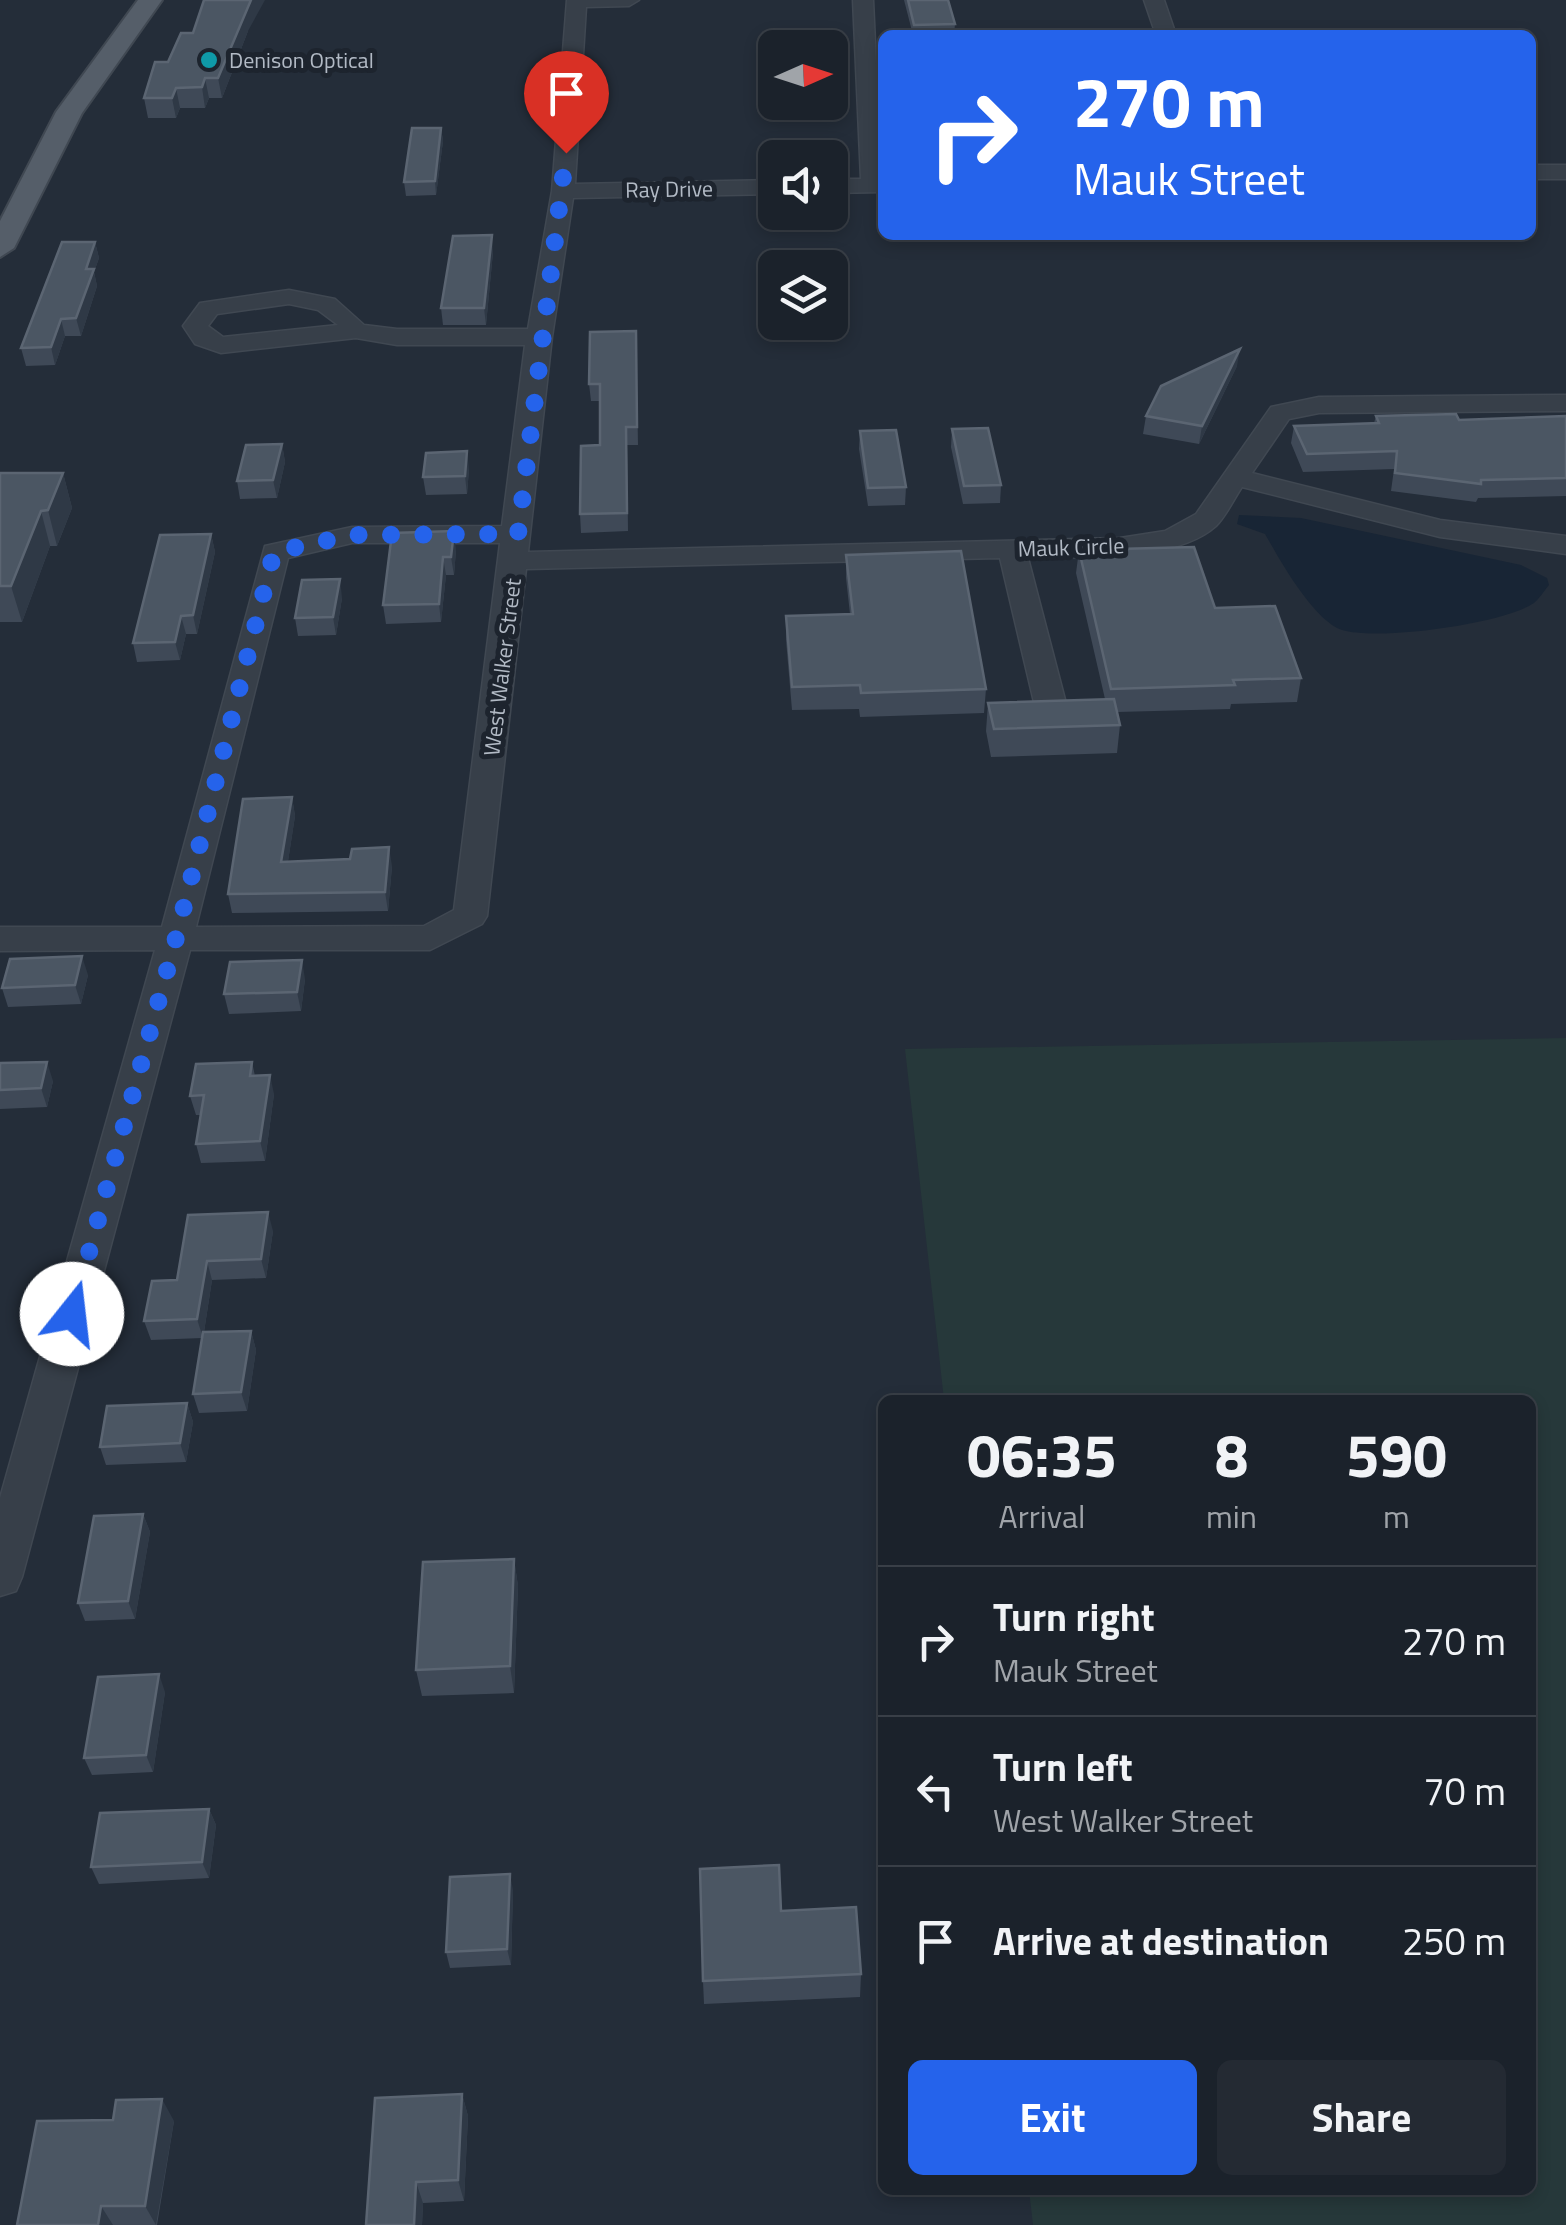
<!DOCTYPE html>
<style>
:root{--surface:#1b222b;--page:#242a33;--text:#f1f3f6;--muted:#a0a4a9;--line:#393f47;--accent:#2563eb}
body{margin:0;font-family:"Titillium Web",sans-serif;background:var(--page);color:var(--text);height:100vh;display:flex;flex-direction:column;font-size:38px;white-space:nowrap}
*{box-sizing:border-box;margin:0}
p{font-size:32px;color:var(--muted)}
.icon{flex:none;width:55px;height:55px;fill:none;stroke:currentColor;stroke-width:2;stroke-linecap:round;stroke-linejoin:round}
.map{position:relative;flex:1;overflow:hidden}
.sheet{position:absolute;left:878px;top:1395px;width:658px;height:800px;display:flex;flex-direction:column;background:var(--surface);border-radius:15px;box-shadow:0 5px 15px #0003,0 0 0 2px var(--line)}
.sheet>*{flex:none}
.top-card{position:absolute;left:878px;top:30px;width:658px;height:210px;border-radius:15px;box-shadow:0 5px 15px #0003,0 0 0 2px var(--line);background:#2563eb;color:#fff;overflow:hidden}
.needle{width:65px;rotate:87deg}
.controls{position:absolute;left:758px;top:30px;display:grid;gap:20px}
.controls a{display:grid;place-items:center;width:90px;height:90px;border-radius:15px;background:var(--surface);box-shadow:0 5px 15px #0003,0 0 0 2px var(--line);font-size:50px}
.pin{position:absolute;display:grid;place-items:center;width:85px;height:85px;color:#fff;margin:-102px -42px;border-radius:50% 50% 50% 0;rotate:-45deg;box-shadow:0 0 10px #0007}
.pin .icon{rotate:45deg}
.me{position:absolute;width:110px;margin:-55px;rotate:16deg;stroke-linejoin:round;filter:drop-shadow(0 0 8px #0008)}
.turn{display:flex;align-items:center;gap:35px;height:210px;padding:0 30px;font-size:45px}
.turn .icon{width:130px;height:130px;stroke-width:2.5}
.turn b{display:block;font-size:70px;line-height:85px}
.eta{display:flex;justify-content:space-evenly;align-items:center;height:170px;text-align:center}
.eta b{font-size:60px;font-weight:700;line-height:70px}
.primary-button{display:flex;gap:20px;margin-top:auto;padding:20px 30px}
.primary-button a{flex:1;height:115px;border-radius:15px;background:var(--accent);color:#fff;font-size:40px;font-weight:700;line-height:115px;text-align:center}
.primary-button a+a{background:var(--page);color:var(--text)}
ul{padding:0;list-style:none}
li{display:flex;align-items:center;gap:30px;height:150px;padding:0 30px;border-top:2px solid var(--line)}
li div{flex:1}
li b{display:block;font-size:38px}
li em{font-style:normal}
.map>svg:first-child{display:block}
</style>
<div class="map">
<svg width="1566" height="2225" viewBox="0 0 1566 2225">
<rect width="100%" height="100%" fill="#242d39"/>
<!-- green -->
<polygon fill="#26383a" points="1566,1038 1566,2225 1033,2225 1029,2190 1530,2190 1530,1400 944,1400 905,1049"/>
<!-- water -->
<path fill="#182535" d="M 1239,515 L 1301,518 L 1521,565 L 1547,578 L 1549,585 C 1545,590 1539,599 1534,603 C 1503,624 1378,641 1342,630 C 1313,620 1280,560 1265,534 L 1237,524 Z"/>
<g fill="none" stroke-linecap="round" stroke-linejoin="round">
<!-- minor casing -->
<g stroke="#404852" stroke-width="3">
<g id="minor">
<path d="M 567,0 L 639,0 L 629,6 L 586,7 L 575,184 L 775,180 L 775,194 L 573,198 L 552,337 L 528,552 L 1120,538 L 1165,531 L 1196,514 L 1271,407 L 1319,397 L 1566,395 L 1566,411 L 1319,413 L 1289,419 L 1252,473 L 1440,520 L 1566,536 L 1566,554 L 1440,537 L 1242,487 C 1234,499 1226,516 1216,526 C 1175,563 1080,556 1028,558 L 1069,715 L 1053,724 L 1037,715 L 1000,558 L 526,569 L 487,916 L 482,924 L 430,950 L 190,950 L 22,1577 L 16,1591 L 0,1596 L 0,1498 L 155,950 L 0,951 L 0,927 L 162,927 L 265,546 L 352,527 L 502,526 L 525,345 L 397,345 L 356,338 L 221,353 L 195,344 L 183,326 L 200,303 L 289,290 L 335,299 L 364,325 L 397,329 L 528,329 L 552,191 ZM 289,304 L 318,310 L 338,325 L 223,337 L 208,326 L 217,314 ZM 352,543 L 500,543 L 454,910 L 424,926 L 196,927 L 288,558 Z"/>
<polygon points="853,0 873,0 882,192 830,193 830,179 861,179"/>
<polygon points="1144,0 1164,0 1176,35 1156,35"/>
<rect x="1530" y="165" width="36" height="14"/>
</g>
</g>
<!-- major casing -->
<g stroke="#404852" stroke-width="4">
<polygon id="major" points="138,0 162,0 82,113 14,248 0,257 0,221 56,112"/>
</g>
<!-- minor -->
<use href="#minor" fill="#373f49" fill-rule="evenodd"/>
<!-- major -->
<use href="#major" fill="#555e69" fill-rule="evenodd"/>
</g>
<!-- wall -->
<g fill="#3f4957">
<polygon points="904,0 948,0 955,24 954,35 913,35"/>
<polygon points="248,31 222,98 209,98 205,108 180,108 176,118 148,118 144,98 168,62"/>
<polygon points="441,128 443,141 436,195 406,196 404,182"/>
<polygon points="95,242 99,258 94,272 97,286 81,336 65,336 55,365 26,366 21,348"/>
<polygon points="493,252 486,325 443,325 441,308"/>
<polygon points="636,331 638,445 627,445 628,531 581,533 580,514 600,445 600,401 591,401 589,384"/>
<polygon points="1237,366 1199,444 1143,434 1146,416"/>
<polygon points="1376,416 1459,420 1566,416 1566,496 1478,498 1476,502 1391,491 1394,469 1303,472 1291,443 1294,426 1374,423"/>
<polygon points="952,429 1001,485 1000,503 963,504 951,447"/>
<polygon points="860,431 906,487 905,505 868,506 859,449"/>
<polygon points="282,444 285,462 277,498 240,499 237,481"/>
<polygon points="469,469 467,494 426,495 423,477"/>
<polygon points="0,473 63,473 72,508 57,546 50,546 22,622 0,622"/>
<polygon points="392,533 456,550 454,575 446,575 441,622 386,624 383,605"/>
<polygon points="211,534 215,552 197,634 186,634 180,660 137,662 133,643"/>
<polygon points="1079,550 1215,608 1301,678 1297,702 1231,704 1230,709 1117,712 1120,725 1117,753 991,757 986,731 988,703 1105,699 1076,573"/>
<polygon points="846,555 986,689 984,713 860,717 859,709 792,710 786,640 786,616 850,614 846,578"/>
<polygon points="342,598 336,635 298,636 295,618"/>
<polygon points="292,797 295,816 288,861 392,866 388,911 232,913 228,894"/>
<polygon points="88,975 81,1004 8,1007 2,988"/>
<polygon points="305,979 301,1011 229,1014 224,994"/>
<polygon points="252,1062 255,1076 274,1094 265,1161 201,1163 196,1144 201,1115 196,1115 190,1096"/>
<polygon points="0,1063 53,1081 47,1107 0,1109"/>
<polygon points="188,1215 273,1231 266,1278 212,1280 204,1332 251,1331 256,1350 247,1411 199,1413 193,1394 202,1338 151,1340 144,1321 177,1280"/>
<polygon points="187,1403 193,1422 186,1462 106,1465 100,1447"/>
<polygon points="143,1514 150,1532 135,1619 85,1621 78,1603"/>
<polygon points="514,1559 518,1586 514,1693 422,1696 416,1670"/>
<polygon points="165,1692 153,1772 92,1775 84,1758"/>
<polygon points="209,1809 216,1825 209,1878 99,1884 91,1867"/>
<polygon points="513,1890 511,1965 450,1968 446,1952"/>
<polygon points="781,1911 861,1974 860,1997 704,2004 703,1981"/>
<polygon points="462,2094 468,2116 464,2201 423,2203 422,2225 366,2225"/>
<polygon points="174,2121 157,2225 17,2225"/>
</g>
<!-- shaded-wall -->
<g fill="#2f3946">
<polygon points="251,0 265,0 248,31 222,98 218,78"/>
<polygon points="205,78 209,98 205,108 202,87"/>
<polygon points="176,88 180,108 176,118 172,98"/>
<polygon points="441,128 443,141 436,195 435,181"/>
<polygon points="492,235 493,252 486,325 484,308"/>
<polygon points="95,242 99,258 94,272 97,286 81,336 76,318 86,269"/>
<polygon points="61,319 65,336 55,365 51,347"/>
<polygon points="1240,349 1237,366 1199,444 1202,426"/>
<polygon points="282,444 285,462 277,498 273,480"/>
<polygon points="467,451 469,469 467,494 465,476"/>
<polygon points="63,473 72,508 57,546 48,510"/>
<polygon points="41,511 50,546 22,622 11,586"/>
<polygon points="454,531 456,550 454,575 451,557"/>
<polygon points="211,534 215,552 197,634 193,615"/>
<polygon points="443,557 446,575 441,622 439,604"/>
<polygon points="340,579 342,598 336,635 333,617"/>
<polygon points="181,616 186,634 180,660 175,642"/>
<polygon points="292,797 295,816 285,881 281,862"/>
<polygon points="389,847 392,866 388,911 385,892"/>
<polygon points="82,956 88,975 81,1004 75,985"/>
<polygon points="302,960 305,979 301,1011 297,992"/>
<polygon points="47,1062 53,1081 47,1107 41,1088"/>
<polygon points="270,1075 274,1094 265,1161 260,1141"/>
<polygon points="268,1212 273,1231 266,1278 261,1259"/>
<polygon points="207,1261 212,1280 203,1338 197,1319"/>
<polygon points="251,1331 256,1350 247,1411 241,1392"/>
<polygon points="187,1403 193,1422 186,1462 180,1443"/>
<polygon points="143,1514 150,1532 135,1619 128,1601"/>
<polygon points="514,1559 518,1586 514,1693 510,1666"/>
<polygon points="159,1674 165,1692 153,1772 146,1755"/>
<polygon points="209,1809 216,1825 209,1878 202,1862"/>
<polygon points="510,1874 513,1890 511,1965 507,1949"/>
<polygon points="462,2094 468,2116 464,2201 458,2180"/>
<polygon points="162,2099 174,2121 156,2225 145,2206"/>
<polygon points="416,2182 423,2203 422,2225 414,2225"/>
<polygon points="101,2206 113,2225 98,2225"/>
</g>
<!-- building -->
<g fill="#4b5663" stroke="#5b6572" stroke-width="2.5">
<polygon points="204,0 251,0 218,78 205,78 202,87 176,88 172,98 144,98 155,62 168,62 181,33 193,33"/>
<polygon points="908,0 948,0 955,24 914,25"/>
<polygon points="412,128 441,128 435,181 404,182"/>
<polygon points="492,235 484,308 441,308 453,236"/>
<polygon points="62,242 95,242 86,269 94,269 76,318 61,319 51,347 21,348"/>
<polygon points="636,331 637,427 626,427 627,513 580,514 581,446 600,445 600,384 589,384 590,332"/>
<polygon points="1240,349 1202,426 1146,416 1161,386"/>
<polygon points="1456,414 1459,420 1566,416 1566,478 1481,480 1481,484 1395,473 1397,451 1307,454 1294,426 1379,423 1376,416"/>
<polygon points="988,428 1001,485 964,486 952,429"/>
<polygon points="896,430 906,487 868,488 860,431"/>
<polygon points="282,444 273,480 237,481 246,445"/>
<polygon points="467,451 465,476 423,477 426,453"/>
<polygon points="0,473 63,473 48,510 41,511 11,586 0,586"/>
<polygon points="454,531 451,557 443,557 439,604 383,605 392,533"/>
<polygon points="211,534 193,615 181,616 175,642 133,643 160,535"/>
<polygon points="1194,547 1215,608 1275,606 1301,678 1233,680 1235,685 1111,689 1079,550"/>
<polygon points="961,551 986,689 861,693 860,685 792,687 786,616 853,614 846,555"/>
<polygon points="340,579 333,617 295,618 302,580"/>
<polygon points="1114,699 1120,725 994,729 988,703"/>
<polygon points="292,797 281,862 350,859 352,849 389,847 385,892 228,894 243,799"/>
<polygon points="82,956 75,985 2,988 10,959"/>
<polygon points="302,960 297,992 224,994 230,962"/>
<polygon points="47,1062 41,1088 0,1090 0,1063"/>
<polygon points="252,1062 250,1076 270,1075 260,1141 196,1144 204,1095 190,1096 196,1064"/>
<polygon points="268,1212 261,1259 207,1261 197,1319 144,1321 152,1281 177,1280 188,1215"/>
<polygon points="251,1331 241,1392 193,1394 203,1332"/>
<polygon points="187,1403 180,1443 100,1447 107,1406"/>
<polygon points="143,1514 128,1601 78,1603 94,1516"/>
<polygon points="514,1559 510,1666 416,1670 423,1562"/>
<polygon points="159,1674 146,1755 84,1758 98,1677"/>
<polygon points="209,1809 202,1862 91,1867 100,1813"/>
<polygon points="779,1865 781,1911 856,1907 861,1974 703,1981 700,1869"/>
<polygon points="510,1874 507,1949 446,1952 450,1877"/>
<polygon points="462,2094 458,2180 416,2182 414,2225 366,2225 375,2098"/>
<polygon points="162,2099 145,2206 101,2206 98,2225 17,2225 37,2121 113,2120 116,2100"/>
</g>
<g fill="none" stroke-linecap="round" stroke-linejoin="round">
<!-- route -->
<polyline stroke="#2563eb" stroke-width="18" stroke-dasharray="0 32.4" points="72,1314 176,938 274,552 352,535 518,534 566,153"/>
</g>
<!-- markers -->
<circle fill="#0f9aa8" stroke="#1d242e" stroke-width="4" cx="209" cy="60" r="10"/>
<g text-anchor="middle" stroke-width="10" stroke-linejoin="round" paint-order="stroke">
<!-- far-poi labels -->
<g font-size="22" fill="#b2bac5" stroke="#1d242e" text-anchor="start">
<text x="229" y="68">Denison Optical</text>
</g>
<!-- far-street labels -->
<g font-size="22" fill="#b2bac5" stroke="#1d242e">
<text transform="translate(669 189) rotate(-1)" y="8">Ray Drive</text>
<text transform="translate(1071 547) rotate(-2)" y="8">Mauk Circle</text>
<text transform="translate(502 667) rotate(-83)" y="8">West Walker Street</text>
</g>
</g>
</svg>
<div class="controls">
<a><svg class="needle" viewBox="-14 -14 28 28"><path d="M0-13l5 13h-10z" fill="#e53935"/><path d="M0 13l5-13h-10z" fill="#a0a4a9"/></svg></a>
<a><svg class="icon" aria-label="sound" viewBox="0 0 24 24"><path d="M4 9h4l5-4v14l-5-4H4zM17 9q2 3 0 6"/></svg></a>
<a><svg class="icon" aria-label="layers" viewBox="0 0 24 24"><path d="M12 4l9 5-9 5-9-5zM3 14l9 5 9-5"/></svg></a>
</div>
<div class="pin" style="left:566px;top:153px;background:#d93025"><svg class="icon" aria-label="arrive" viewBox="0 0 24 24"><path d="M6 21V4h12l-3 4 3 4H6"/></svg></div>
<svg class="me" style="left:72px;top:1314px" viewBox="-20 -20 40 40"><circle r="19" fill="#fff"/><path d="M0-13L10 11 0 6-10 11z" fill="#2563eb"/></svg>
<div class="top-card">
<div class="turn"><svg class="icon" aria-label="right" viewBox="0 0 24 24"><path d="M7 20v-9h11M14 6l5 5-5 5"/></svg><div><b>270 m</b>Mauk Street</div></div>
</div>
<section class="sheet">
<div class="eta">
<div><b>06:35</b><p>Arrival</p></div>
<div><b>8</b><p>min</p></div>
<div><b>590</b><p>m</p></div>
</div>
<ul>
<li><svg class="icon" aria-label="right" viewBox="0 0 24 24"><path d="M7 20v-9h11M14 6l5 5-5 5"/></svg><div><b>Turn right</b><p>Mauk Street</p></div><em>270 m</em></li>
<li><svg class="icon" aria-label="left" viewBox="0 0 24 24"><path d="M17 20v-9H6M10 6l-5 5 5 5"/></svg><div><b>Turn left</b><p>West Walker Street</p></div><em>70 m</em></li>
<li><svg class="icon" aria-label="arrive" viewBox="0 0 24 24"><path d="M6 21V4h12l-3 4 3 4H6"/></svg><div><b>Arrive at destination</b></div><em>250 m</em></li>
</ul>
<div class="primary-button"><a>Exit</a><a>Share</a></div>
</section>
</div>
